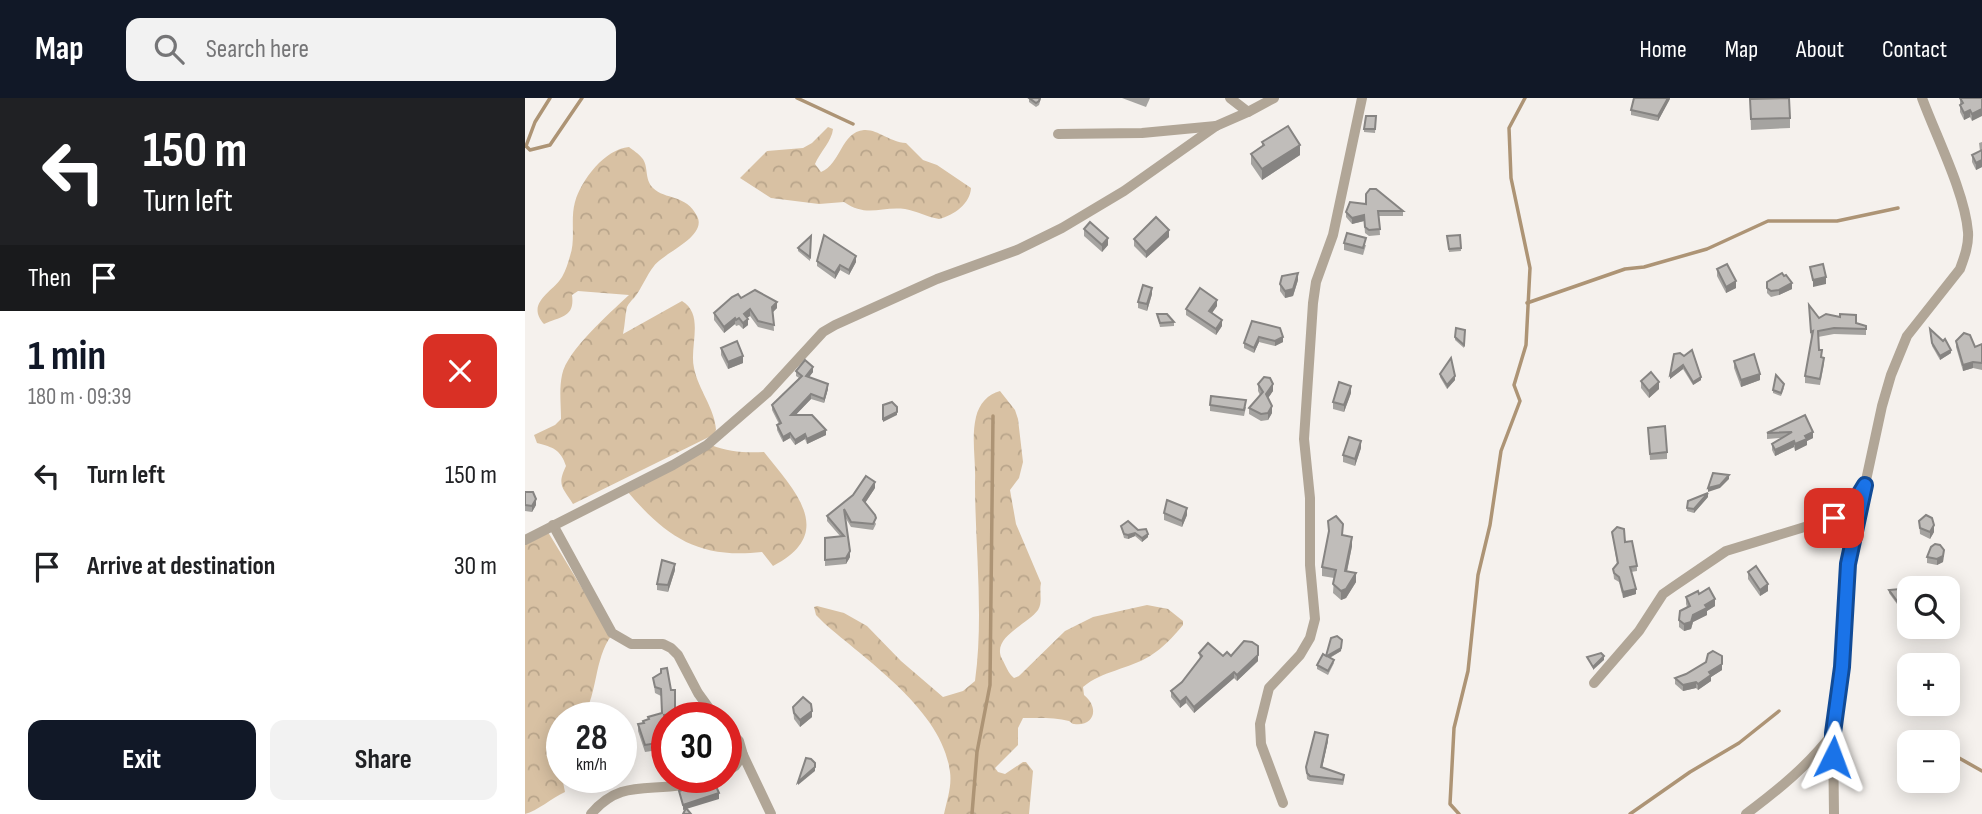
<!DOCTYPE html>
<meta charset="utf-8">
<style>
:root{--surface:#fff;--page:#f2f2f2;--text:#202124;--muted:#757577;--accent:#111827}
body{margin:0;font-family:"Sofia Sans Condensed",sans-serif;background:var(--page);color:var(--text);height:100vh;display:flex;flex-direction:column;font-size:26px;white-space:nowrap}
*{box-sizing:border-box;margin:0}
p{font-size:23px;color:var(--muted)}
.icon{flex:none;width:38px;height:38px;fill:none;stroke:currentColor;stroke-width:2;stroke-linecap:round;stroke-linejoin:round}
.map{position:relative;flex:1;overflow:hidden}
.drawer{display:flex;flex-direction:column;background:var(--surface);width:525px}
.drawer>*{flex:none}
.guide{background:#202124;color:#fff;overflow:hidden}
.tools{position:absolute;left:1372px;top:478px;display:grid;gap:14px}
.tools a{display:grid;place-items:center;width:63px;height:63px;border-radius:14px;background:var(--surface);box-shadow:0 4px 18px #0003;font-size:35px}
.speed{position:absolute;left:21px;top:604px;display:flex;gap:14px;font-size:35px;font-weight:700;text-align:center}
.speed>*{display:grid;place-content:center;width:91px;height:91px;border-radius:50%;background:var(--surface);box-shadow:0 4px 18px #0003;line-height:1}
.speed small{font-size:18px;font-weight:400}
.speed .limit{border:10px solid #d22;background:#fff;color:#111}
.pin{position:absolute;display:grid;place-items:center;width:60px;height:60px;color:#fff;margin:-30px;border-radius:14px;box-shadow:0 4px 10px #0006}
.me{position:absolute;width:77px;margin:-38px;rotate:3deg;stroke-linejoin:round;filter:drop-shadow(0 0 5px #0008)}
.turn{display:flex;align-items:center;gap:24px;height:147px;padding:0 28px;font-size:32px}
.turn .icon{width:91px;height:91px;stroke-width:2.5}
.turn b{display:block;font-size:49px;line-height:60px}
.then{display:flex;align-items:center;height:66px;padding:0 28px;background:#0003;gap:14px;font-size:26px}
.round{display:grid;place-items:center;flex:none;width:74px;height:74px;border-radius:14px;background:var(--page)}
.summary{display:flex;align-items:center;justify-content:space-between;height:119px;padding:0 28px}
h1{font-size:42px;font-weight:700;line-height:52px;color:var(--accent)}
.cta{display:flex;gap:14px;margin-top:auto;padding:14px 28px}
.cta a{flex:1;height:80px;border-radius:14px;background:var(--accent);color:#fff;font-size:28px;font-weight:700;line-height:80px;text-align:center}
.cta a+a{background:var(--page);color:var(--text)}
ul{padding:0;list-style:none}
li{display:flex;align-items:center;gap:21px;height:91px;padding:0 28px}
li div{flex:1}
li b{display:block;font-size:26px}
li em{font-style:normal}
header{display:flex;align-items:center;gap:42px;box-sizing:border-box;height:98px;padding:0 35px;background:var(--accent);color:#fff}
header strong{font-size:33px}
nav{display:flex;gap:38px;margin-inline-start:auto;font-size:24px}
.search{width:490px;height:63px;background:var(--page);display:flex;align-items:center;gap:18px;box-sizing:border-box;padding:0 24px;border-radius:14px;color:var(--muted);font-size:26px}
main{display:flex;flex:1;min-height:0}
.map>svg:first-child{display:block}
</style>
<header>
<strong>Map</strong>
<div class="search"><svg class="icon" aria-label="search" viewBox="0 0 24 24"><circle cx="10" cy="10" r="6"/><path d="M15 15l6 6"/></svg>Search here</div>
<nav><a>Home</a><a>Map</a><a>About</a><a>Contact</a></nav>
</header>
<main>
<section class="drawer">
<div class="guide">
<div class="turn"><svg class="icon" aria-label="left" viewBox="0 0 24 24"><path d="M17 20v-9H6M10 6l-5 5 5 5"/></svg><div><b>150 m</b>Turn left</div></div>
<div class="then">Then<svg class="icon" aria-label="arrive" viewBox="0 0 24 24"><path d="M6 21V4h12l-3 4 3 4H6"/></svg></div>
</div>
<div class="summary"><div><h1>1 min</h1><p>180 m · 09:39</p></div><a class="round" style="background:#d93025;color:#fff"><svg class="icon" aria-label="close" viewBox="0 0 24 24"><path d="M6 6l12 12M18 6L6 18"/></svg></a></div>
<ul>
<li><svg class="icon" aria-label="left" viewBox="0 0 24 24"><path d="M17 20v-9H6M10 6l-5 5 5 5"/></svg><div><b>Turn left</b></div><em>150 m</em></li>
<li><svg class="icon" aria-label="arrive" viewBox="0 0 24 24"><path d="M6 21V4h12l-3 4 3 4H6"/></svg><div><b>Arrive at destination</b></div><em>30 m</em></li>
</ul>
<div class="cta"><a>Exit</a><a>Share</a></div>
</section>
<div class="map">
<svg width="1457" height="716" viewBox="0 0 1457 716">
<defs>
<pattern id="forest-crowns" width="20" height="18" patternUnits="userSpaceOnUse" patternTransform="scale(1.75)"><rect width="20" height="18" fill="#d8c1a3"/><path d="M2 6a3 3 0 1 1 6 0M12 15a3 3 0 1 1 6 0" fill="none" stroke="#b9a58b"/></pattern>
</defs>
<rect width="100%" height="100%" fill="#f5f1ed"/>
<!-- forest -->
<g fill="url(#forest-crowns)">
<path d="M 303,29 L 308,31 C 307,43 295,54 290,66 L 296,74 C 316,66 316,34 339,32 C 353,31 364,44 381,45 L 398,62 L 412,67 L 446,90 C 445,106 429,117 414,121 C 402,119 392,113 380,111 C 356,108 342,120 319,104 L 294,106 L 246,100 L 215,80 L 242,53 L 278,50 L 287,45 Z"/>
<path d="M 104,49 C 108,52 114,56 117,60 C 124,68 119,81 128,90 C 140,102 161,96 172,118 C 183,139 138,155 129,168 C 121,178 117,190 109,200 C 106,203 104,205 102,209 C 100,217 100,227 98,236 L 157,203 C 180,217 164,248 169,270 C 173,291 190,311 191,332 L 188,337 L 48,406 C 37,389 32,387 41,368 C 36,352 28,349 12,345 L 9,337 L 30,327 L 36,321 C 36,307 34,291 37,277 C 42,252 85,215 104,197 L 53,193 L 47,197 C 50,219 37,218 19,226 C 0,205 28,194 37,179 C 41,172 43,165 45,158 C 51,141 45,122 50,104 C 56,82 80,51 104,49 Z"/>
<path d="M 475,293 L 490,312 L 493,321 L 498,364 L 494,380 L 485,392 L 491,426 L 516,485 C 514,494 518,504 513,512 C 502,527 466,539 477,561 C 481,568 483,575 489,580 L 494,578 L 540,533 L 568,519 L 622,507 L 643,511 L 658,523 L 658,527 C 648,539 638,550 625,558 C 604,571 577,573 558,589 L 559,597 C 575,610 569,629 549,626 C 547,626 546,624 544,623 C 530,619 512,620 498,620 L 493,630 L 493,647 L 470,670 L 473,674 L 480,676 L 498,664 L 501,664 L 508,673 L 504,716 L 419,716 C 422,702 427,688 425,674 C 418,613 342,563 299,525 L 291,517 L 289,509 L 292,508 L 319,515 L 342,528 L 376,563 L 418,599 L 438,593 L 450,583 C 459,517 450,450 450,384 C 451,362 446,340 451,319 C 454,306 463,296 475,293 Z"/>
<path d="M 186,347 C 204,354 220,355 239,354 C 270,393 312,435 248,468 L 237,454 C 174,461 142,440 102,393 Z"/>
<path d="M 23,434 L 86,538 C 69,562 73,594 58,619 L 37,620 L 37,679 L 40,694 C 27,700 12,713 0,716 L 0,445 Z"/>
</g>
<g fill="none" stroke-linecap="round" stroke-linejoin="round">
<!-- stream -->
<g stroke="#ad9475" stroke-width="3.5">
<polyline points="272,0 328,26"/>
<polyline points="1,48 5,52 25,47 57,0"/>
<polyline points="1,48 10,24 25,0"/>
<polyline points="1002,205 1100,171 1119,169 1182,151 1243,123 1312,123 1373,110"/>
<polyline points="1427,656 1457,673"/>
<polyline points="447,716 452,654 465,587 468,318"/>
<polyline points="934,716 925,706 929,630 943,573 953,477 965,427 976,353 995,303 989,287 1001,247 1005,170 986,80 984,30 1000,0"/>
<polyline points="1105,716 1165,674 1214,645 1254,613"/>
</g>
<!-- street -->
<g stroke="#b1a697" stroke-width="10">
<polyline points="705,0 723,14"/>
<polyline points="533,36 617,35 691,28"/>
<polyline points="28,427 87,535 106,546 138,546 146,550 153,557 173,595 191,620"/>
<polyline points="0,442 148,367 182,347 242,295 298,234 310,227 412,181 492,152 537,130 599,93 691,28 723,14 749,0"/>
<polyline points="1069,585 1114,533 1138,496 1148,489 1201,453 1309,420 1329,405 1335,396"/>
<polyline points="201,630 214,643 218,657 210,668 201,674"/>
<polyline points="218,657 246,716"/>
<polyline points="758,705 736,646 735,626 744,590 775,557 785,540 790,521 785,467 785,400 779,341 788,205 791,184 808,137 837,0"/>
<path d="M 66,716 C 94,683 119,693 157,687 C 168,686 178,682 189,679"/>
<path d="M 1221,716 C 1253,692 1284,667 1308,635"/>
<path d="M 1309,716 L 1308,635 L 1317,570 L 1323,466 L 1357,308 L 1366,277 L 1382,238 L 1435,171 C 1439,160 1444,147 1443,134 C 1440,95 1411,38 1397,0"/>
</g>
</g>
<!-- wall -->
<g fill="#a5a3a0">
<polygon points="516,0 514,7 511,9 504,4 504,1"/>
<polygon points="597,0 625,0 621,9"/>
<polygon points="1145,0 1133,23 1106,17 1106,12"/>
<polygon points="1435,0 1457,0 1447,23 1445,19 1439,22 1435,14"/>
<polygon points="1225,1 1265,20 1265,30 1226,32"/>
<polygon points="851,18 850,35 839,34 839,31"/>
<polygon points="737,44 775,57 737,82 726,66 726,56 737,48"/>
<polygon points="1457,44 1457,69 1451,72 1447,64 1447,57 1455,53 1454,45"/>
<polygon points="878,113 878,118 854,118 855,137 844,138 840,135 839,123 827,126 821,119 821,114"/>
<polygon points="559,131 583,147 577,154 559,138"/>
<polygon points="935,137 936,153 924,154 922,138"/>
<polygon points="286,138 285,163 273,153 273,150"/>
<polygon points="644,139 621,160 609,148 609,141"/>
<polygon points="819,145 841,147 838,157 819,152"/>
<polygon points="292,163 331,164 324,177 315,172 310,181 292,168"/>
<polygon points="1192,171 1211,190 1201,195 1192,178"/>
<polygon points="773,182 768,198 760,200 755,193 755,186"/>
<polygon points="1242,184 1267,191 1254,197 1246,199 1242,195"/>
<polygon points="627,196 622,213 613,210 613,204"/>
<polygon points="216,200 252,210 248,214 249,233 233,229 225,218 222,220 223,227 218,231 214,227 211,228 210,226 199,235 189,222 189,215"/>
<polygon points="1284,207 1294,220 1331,225 1341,228 1341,237 1309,236 1293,239 1294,252 1299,266 1295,287 1280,285 1280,278 1287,240 1286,240"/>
<polygon points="692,208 687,215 697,228 691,237 661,217 661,211"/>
<polygon points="632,216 649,224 649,228 635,229"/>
<polygon points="727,223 758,244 750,248 734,244 729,255 719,250 719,245"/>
<polygon points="1405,231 1426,255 1415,262 1407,248"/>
<polygon points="940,232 939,250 930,242 930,239"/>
<polygon points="1431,243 1450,249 1457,246 1457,272 1448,270 1438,273 1431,249"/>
<polygon points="196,250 218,265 203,271 196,257"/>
<polygon points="1149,256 1176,282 1168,287 1158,271 1145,281"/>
<polygon points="1209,263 1235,282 1216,289 1209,270"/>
<polygon points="271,273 288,274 284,279 303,291 299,305 286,301 270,317 301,337 282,346 280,341 270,347 265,340 258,344 252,332 252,327 254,326 247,312 247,307 274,280 271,278"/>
<polygon points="915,276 930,282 922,291 915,279"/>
<polygon points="1116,283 1134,291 1124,300 1116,290"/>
<polygon points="733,286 748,293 743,300 747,315 743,322 736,323 724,316 724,310 735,297 733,293"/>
<polygon points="1259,290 1256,298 1248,295 1248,292"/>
<polygon points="826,295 819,314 808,311 808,304"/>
<polygon points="685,307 721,309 719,318 685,313"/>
<polygon points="1280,317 1288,340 1282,343 1282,347 1270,353 1269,349 1250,358 1247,352 1247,346 1256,340 1242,341 1242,335"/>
<polygon points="1123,330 1142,354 1142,361 1125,362"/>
<polygon points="836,350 830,368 818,364 818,357"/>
<polygon points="350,390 340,405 351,426 348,432 326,429 320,419 325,459 321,466 300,468 300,440 315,438 302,423 302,418"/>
<polygon points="0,394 11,407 7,414 0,413"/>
<polygon points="1183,399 1169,415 1162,413 1162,410"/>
<polygon points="639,415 662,417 657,429 639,422"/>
<polygon points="803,423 818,437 827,448 822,474 831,484 821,500 816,502 808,495 809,480 797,478 797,469 804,437"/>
<polygon points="1394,423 1409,434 1405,441 1395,436"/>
<polygon points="596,428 623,439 617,444 610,438 603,441 599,440"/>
<polygon points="1087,434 1100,444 1112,468 1112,473 1106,474 1111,496 1098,500 1094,484 1089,481 1088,471 1092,466"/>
<polygon points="1419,458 1418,464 1412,467 1402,465 1402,459"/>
<polygon points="150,472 143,494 132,492 132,486"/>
<polygon points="1223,474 1243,493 1235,498 1223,481"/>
<polygon points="1364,492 1380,502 1372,506 1364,495"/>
<polygon points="1174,496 1190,508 1182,513 1182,517 1168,524 1166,531 1159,533 1154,529 1154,522 1162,509 1161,506 1161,499"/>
<polygon points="1430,509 1431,529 1417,530 1417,528 1423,528 1423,510"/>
<polygon points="817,545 816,553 805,560 809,565 803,577 792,571 792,567"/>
<polygon points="674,555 706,558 733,563 712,583 709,580 669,615 661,605 655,610 646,599 646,593 657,584 675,561"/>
<polygon points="1197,558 1197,572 1186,579 1186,583 1173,592 1171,590 1158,593 1150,586 1150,580 1161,576"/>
<polygon points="128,580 146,592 150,592 150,620 142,620 142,624 134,642 133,652 120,654 113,633 113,626 118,625 124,621 137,615 136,598 130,595"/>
<polygon points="268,609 287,619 275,629 269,621"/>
<polygon points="803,643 797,670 819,683 818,687 785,683 782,681 781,669"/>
</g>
<!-- shaded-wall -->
<g fill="#868482">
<polygon points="1143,0 1145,0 1145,1 1133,23 1133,18"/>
<polygon points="1457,11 1457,18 1447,23 1447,16"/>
<polygon points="1445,12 1445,19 1439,22 1439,15"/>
<polygon points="775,47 775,57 737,82 737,71"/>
<polygon points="1457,62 1457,69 1451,72 1451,65"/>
<polygon points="839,117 839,123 827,126 827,120"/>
<polygon points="644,132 644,139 621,160 621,154"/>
<polygon points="583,140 583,147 577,154 577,147"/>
<polygon points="331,158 331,164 324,177 324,172"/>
<polygon points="315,167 315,172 310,181 310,175"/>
<polygon points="773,175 773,182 768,198 760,200 760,193"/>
<polygon points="1301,179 1301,186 1288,189 1288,182"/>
<polygon points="1211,183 1211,190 1201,195 1201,189"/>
<polygon points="1267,185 1267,191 1254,197 1254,192"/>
<polygon points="627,190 627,196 622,213 622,206"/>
<polygon points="692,202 692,208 684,219 684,213"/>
<polygon points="252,204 252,210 247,215 247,209"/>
<polygon points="225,211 225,218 219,222 219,216"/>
<polygon points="210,220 210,226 199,235 199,229"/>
<polygon points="223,221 223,227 218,231 218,225"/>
<polygon points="697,222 697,228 691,237 691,231"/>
<polygon points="734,239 734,244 729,255 729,250"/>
<polygon points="758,239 758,244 750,248 750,243"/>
<polygon points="1426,252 1426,255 1415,262 1415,258"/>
<polygon points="218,258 218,265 203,271 203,264"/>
<polygon points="1448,264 1448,270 1438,273 1438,267"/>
<polygon points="1158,267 1158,271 1145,281 1145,277"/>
<polygon points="288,269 288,274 281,283 281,278"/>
<polygon points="1235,276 1235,282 1216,289 1216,282"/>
<polygon points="930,278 930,282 922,291 922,287"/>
<polygon points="1176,279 1176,282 1168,287 1168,284"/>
<polygon points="1134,284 1134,291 1124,300 1124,293"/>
<polygon points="303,286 303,291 299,305 299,301"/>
<polygon points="748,286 748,293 741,303 741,296"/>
<polygon points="826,288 826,295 819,314 819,307"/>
<polygon points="286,296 286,301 266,322 266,317"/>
<polygon points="747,308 747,315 743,322 743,315"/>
<polygon points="372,314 372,317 358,324 358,321"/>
<polygon points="301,332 301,337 282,346 282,341"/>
<polygon points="1288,334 1288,340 1282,343 1282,347 1270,353 1270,346 1280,338"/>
<polygon points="265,335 265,340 258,344 258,339"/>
<polygon points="280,336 280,341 270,347 270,342"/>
<polygon points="836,343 836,350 830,368 830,361"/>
<polygon points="1269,343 1269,349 1250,358 1250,352"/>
<polygon points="1204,377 1204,381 1195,390 1183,394 1183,390"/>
<polygon points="350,384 350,390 338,408 338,402"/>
<polygon points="1183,395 1183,399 1169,415 1169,411"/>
<polygon points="11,401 11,407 7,414 7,408"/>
<polygon points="662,410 662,417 657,429 657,423"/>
<polygon points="1409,427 1409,434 1405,441 1405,434"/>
<polygon points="610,435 610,438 603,441 603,437"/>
<polygon points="623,436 623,439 617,444 617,440"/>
<polygon points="827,439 827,448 820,482 820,473"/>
<polygon points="1419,452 1418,464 1412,467 1412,461"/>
<polygon points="325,453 325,459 321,466 321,460"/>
<polygon points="150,466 150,472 143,494 143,487"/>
<polygon points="831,475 831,484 821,500 816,502 816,493"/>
<polygon points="1243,486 1243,493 1235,498 1235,492"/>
<polygon points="1111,491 1111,496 1098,500 1098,494"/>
<polygon points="1380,499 1380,502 1372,506 1372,503"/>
<polygon points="1190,501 1190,508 1182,513 1182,517 1168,524 1166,531 1159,533 1159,526 1180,507"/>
<polygon points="817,542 816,553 802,561 802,558"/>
<polygon points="733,557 733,563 712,583 712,577"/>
<polygon points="1079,558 1079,562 1068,572 1068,569"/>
<polygon points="1197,566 1197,572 1186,579 1186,583 1173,592 1173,586 1184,574"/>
<polygon points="709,574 709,580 669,615 669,609"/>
<polygon points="1171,584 1171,590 1158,593 1158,587"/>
<polygon points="661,599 661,605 655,610 655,604"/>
<polygon points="287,613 287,619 275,629 275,622"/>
<polygon points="142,633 142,640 134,642 133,652 134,635"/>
<polygon points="803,637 803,643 796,675 796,669"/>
<polygon points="290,669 290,673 273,687 273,684"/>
<polygon points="194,695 194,701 158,712 158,707"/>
</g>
<!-- building -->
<g fill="#c0bdba" stroke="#868482" stroke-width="2">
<polygon points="504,0 515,0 514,3 511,5"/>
<polygon points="1109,0 1143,0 1133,18 1106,12"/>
<polygon points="1264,0 1265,20 1226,21 1225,1"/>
<polygon points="1435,0 1457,0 1457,11 1447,16 1445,12 1439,15 1435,7 1438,5"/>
<polygon points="841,18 851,18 850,31 839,31"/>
<polygon points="763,28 775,47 737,71 726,56 739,47 737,44"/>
<polygon points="1457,52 1457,62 1451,65 1447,57"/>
<polygon points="845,91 851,91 878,113 853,113 855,131 844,132 840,129 839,117 827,120 821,114 825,104 841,106 841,96"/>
<polygon points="631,119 644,132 621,154 609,141"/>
<polygon points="565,124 583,140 577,147 559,131"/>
<polygon points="822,135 841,140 838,150 819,145"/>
<polygon points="299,137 331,158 324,172 315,167 310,175 292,163"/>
<polygon points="935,137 936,150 924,151 922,138"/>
<polygon points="286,138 285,159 273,150"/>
<polygon points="1202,166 1211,183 1201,189 1192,171"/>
<polygon points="1298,166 1301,179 1288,182 1285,169"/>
<polygon points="773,175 768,191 760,193 755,186 757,178"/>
<polygon points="1257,175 1259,178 1261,177 1267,185 1254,192 1246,193 1242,190 1242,184"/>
<polygon points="618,187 627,190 622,206 613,204"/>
<polygon points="675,190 692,202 684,213 697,222 691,231 661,211"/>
<polygon points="230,192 252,204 247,209 249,227 233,223 225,211 219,216 223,221 218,225 214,220 211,222 210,220 199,229 189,215 207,199 213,196 216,200"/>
<polygon points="1284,207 1294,220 1301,216 1315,219 1315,216 1331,217 1331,225 1341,228 1341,231 1309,230 1293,233 1294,252 1297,252 1296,259 1299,260 1295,281 1280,278 1288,233 1286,234"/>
<polygon points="632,216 642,216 649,224 635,225"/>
<polygon points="727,223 755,230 758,239 750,243 734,239 729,250 719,245"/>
<polygon points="931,230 940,232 939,247 930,239"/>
<polygon points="1405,231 1418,243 1420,241 1426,252 1415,258 1407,245"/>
<polygon points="1439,235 1445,237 1450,249 1457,246 1457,265 1448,264 1438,267 1431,243"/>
<polygon points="212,243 218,258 203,264 196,250"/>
<polygon points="1167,252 1176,279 1168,284 1158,267 1145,277 1149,256 1155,255 1159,258"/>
<polygon points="1229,256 1235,276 1216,282 1209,263"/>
<polygon points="926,260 930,278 922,287 915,276"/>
<polygon points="280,262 288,269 281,278 303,286 299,301 286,296 266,317 287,317 301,332 282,341 280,336 270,342 265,335 258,339 252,327 256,325 247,307 277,278 271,273"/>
<polygon points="1126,274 1134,284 1124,293 1116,283"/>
<polygon points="1251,277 1259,286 1256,295 1248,292"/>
<polygon points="739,279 745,280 748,286 741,296 747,308 743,315 736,316 724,310 738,294 733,286"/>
<polygon points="814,284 826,288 819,307 808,304"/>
<polygon points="686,298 721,302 719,312 685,307"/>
<polygon points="367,304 372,309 372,314 358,321 358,307"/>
<polygon points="1280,317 1288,334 1280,338 1282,341 1270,346 1269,343 1250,352 1247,346 1267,334 1242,335"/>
<polygon points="1140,328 1142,354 1125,356 1123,330"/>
<polygon points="824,339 836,343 830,361 818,357"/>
<polygon points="1188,375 1204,377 1195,387 1183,390"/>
<polygon points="341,378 350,384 338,402 350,417 351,420 348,426 326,424 319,411 325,453 321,460 300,462 300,440 319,438 302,418 328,397"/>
<polygon points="0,394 8,394 11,401 7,408 0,407"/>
<polygon points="1183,395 1169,411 1162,410 1163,403"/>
<polygon points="642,402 662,410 657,423 639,415"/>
<polygon points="1401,417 1407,420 1409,427 1405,434 1395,430 1394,423"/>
<polygon points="811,418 818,426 817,437 827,439 820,473 831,475 821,491 816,493 808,486 811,472 797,469 804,433 803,423"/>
<polygon points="603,423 613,432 621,431 623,436 617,440 610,435 603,437 599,436 596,428"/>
<polygon points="1092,429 1099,431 1100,444 1107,443 1112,468 1105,469 1111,491 1098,494 1094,479 1089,475 1088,471 1093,465 1087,434"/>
<polygon points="1410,446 1415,447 1419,452 1418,458 1412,461 1402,459 1406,449"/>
<polygon points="137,462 150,466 143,487 132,486"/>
<polygon points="1231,468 1243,486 1235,492 1223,474"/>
<polygon points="1184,490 1190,501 1180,507 1182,510 1168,517 1166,524 1159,526 1154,522 1155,513 1165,508 1161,499 1173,493 1174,496"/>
<polygon points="1375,491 1380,499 1372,503 1364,492"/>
<polygon points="1430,509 1431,522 1423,523 1423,510"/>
<polygon points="812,538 817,542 816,550 802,558 809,562 803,573 792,567 798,556 801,558 806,540"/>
<polygon points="719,543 727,544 733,548 733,557 712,577 709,574 669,609 661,599 655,604 646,593 657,584 677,558 674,555 683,545 698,558 702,554 706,558"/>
<polygon points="1188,553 1197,558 1197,566 1184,574 1186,577 1173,586 1171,584 1158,587 1150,580 1161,576 1181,564 1183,556"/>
<polygon points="1076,555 1079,558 1068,569 1062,559"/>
<polygon points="142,570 146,592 150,592 150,616 139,617 142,633 134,635 133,645 120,647 113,626 119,625 118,623 124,621 123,619 137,615 136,591 130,589 128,580 136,575 136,571"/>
<polygon points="278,599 286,606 287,613 275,622 269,615 268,609"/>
<polygon points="790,634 803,637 796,669 819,677 818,682 785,678 782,675 781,669"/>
<polygon points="281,660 286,661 290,665 290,669 273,684"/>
<polygon points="185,683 190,686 194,695 158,707 154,693"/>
<polygon points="161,710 166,716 158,716"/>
</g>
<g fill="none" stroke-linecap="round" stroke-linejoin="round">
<!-- route casing -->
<g stroke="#114b97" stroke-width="18">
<polyline id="route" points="1308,659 1308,635 1317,569 1323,466 1340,387 1329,405 1309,420"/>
</g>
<!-- route -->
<use href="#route" stroke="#1a73e8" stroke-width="12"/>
</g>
</svg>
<div class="tools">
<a><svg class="icon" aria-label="search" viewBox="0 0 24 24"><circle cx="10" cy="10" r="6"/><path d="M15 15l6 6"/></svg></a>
<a>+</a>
<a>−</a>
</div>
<div class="speed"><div>28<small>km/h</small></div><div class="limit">30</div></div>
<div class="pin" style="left:1309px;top:420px;background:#d93025"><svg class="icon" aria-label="arrive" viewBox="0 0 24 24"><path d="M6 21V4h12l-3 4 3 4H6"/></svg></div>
<svg class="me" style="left:1308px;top:659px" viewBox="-20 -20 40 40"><path d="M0-17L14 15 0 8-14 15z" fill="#1a73e8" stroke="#fff" stroke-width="4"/></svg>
</div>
</main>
